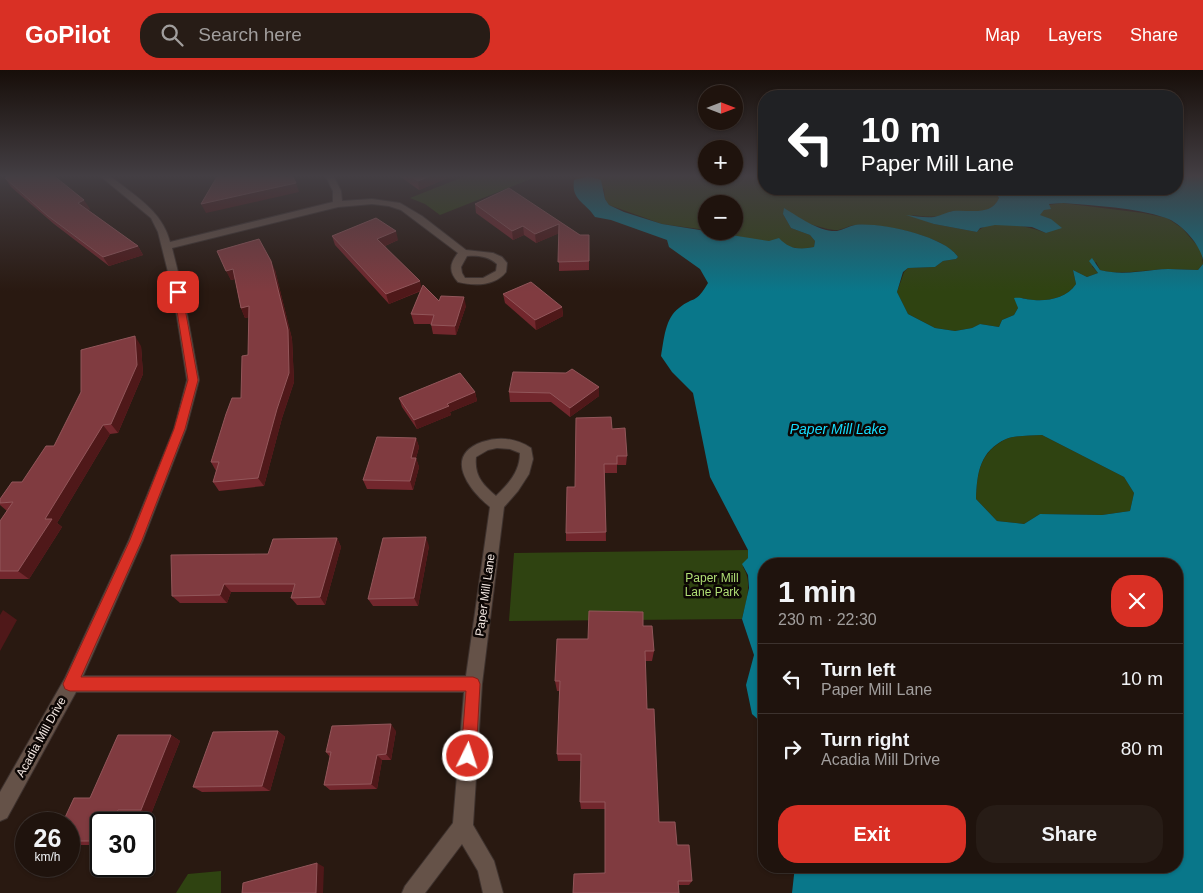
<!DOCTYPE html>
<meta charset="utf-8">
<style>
:root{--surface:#1f130d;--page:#271c16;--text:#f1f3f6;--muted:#a19e9d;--line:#3c322e;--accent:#d93025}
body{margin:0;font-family:Arial,sans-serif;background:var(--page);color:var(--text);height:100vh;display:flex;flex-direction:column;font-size:19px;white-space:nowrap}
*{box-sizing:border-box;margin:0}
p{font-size:16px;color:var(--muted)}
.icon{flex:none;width:28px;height:28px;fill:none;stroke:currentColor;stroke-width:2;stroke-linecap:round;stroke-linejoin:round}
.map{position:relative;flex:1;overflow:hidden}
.side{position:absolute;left:758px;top:488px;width:425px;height:315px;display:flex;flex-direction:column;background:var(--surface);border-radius:20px;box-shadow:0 1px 4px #0004,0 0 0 1px var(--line)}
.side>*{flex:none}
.banner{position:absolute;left:758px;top:20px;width:425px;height:105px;border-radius:20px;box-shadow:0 1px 4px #0004,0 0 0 1px var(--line);background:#202124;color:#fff;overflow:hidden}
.needle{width:32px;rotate:90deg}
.buttons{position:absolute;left:698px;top:15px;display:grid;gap:10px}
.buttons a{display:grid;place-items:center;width:45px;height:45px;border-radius:50%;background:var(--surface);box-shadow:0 1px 4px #0004,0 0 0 1px var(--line);font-size:25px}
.speed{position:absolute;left:15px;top:742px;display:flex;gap:10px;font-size:25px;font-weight:700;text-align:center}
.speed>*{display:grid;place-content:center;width:65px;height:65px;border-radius:50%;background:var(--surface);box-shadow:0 1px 4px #0004,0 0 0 1px var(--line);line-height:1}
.speed small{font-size:12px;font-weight:400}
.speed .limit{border:2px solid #111;border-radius:8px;background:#fff;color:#111}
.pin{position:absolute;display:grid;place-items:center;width:42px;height:42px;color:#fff;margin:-21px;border-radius:10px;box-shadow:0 2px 8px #0006}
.me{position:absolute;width:55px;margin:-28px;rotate:4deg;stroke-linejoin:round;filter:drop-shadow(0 0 4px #0008)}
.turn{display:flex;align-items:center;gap:18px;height:105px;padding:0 20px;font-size:22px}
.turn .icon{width:65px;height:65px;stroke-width:2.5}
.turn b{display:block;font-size:35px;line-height:42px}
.round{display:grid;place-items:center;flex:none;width:52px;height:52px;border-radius:20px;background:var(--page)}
.headline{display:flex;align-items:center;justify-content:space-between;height:85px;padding:0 20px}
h1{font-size:30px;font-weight:700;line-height:38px}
.button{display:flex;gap:10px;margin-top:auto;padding:10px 20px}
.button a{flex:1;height:58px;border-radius:20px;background:var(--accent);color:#fff;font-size:20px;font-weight:700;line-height:58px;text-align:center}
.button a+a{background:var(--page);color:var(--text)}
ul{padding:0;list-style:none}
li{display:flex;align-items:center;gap:15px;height:70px;padding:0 20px;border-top:1px solid var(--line)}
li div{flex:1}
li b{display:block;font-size:19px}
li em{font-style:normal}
header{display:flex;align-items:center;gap:30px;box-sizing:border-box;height:70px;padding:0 25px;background:var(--accent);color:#fff}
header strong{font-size:24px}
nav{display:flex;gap:28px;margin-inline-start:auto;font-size:18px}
.search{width:350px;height:45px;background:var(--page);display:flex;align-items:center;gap:12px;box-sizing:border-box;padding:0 18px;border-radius:20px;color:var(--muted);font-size:19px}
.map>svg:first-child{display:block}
</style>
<header>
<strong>GoPilot</strong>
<div class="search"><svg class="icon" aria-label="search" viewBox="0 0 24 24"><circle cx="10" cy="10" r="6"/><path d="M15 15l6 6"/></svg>Search here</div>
<nav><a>Map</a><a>Layers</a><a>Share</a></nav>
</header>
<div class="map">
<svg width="1203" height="823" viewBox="0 0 1203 823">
<rect width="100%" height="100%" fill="#291911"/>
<!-- green -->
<g fill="#2f4311">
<polygon points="468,105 541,105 440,145 425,134 410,128"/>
<path d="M 577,105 L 764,105 L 764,119 L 993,119 L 999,128 C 991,147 970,140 954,141 C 950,141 946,144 943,145 C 932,148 922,146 911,145 L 934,154 L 977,162 C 989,147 1031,157 1046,163 L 1053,160 L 1051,149 L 1039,145 L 1049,135 L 1062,133 L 1143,143 L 1167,148 L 1182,158 L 1201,180 L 1203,194 L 1198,200 C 1184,200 1168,198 1154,200 C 1135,201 1119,205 1100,200 L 1096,192 L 1092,196 L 1098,203 L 1087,207 L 1073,200 L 1076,214 C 1067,228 1049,231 1034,230 C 1026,230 1022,226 1015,229 L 1018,238 L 1014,245 L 1002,250 L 999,257 L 980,254 L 972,258 L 955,261 L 935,258 L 908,244 L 897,222 L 904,202 L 908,198 L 935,197 L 943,191 L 956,189 L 958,187 C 945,166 881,153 856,155 C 849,155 841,161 834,160 C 817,158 800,149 783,144 L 791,158 L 810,165 L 815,171 L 814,177 L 801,179 L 712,161 L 734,161 L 734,134 L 706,134 L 706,160 L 662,154 L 609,135 L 605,129 L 604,119 L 589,106 L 574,110 Z"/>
<path d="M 1042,365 L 1124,407 L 1134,423 L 1130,441 L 1102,445 L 1040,444 L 1024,454 L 997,451 L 976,429 C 977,402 980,382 1006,369 C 1015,365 1031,366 1042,365 Z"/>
<path d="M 748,480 L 748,488 L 743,497 C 753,513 746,531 742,549 L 509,551 L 514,483 Z"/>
<polygon points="221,801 221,823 176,823 188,804"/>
</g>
<!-- water -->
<g fill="#09778a" fill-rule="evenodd">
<path d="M 1176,105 L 1203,105 L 1203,190 C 1200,174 1181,153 1166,148 C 1134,137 1096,136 1063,133 L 1049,134 L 1051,139 L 1044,140 L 1040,145 L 1051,149 L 1062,158 L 1046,163 L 1032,157 L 1016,156 L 995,155 L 980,158 L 977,162 L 934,154 L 906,145 C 915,146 925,148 934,147 C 940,146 947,142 953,141 C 969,139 991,147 999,128 L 993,119 L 1176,119 Z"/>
<path d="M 589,106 L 601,110 L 605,129 L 609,135 L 624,142 L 662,154 L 769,171 L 779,168 C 789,179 799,180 814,177 L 815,171 L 810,165 L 791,158 L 783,144 L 784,138 C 799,147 819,162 837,161 C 843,160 849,156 855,155 C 880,152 945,166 958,187 L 956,189 L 943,191 L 935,197 L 908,198 L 903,202 L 897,222 L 908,244 L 935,258 L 955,261 L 972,258 L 980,254 L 999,257 L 1002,250 L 1014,245 L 1018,238 L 1014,228 C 1022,227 1026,230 1034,230 C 1049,231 1067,228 1076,214 L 1073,200 L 1087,207 L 1098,203 L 1089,191 L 1092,188 L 1100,200 C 1119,205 1135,202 1154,200 C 1168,198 1183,200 1198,200 L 1203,194 L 1203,823 L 792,823 L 795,796 L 1176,796 L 1176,494 L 764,494 L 764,655 L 752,644 L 746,615 L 754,585 L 742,549 L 749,518 L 748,505 L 742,494 L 748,488 L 748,480 L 710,407 L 693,323 L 672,302 L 661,286 C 664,270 665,248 679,238 C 694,226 696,234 708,213 L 700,199 L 669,177 L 667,170 L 611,150 L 595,147 C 586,132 571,131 574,110 ZM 1042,365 L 1124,407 L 1134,423 L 1130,441 L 1102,445 L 1040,444 L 1024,454 L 997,451 L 976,429 C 977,402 980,381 1006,369 C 1015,365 1031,366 1042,365 Z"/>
</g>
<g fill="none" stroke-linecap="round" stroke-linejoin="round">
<!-- minor casing -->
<g stroke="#3e322e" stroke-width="2">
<path id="minor" d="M 99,105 L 109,105 C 133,125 162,140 170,172 L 333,132 L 333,121 L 325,105 L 333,105 L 341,121 L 342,131 L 372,129 L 400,133 L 422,146 L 466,180 L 493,183 L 502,187 L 507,193 L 506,202 C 495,216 475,216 458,212 C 449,202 449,194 458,183 L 401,140 L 389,136 L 372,134 L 338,137 L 172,178 L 183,222 L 199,310 L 186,359 L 143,470 L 83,606 L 466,606 L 490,437 C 469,420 443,386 482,372 C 500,366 515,368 531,378 L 533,389 L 529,404 L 518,421 L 504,437 L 482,614 L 473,755 L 494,791 L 503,823 L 483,823 L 478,801 L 462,774 L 425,823 L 402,823 L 405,816 L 453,753 L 464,622 L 76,622 L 7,748 L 0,751 L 0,722 L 65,608 L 129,470 L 174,359 L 187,310 L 173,222 L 158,162 L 151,148 ZM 467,186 C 478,185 488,186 497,194 L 496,201 L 483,208 L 465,208 L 462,203 L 461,197 ZM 497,378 L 510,379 L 520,383 C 520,402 508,414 496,426 C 483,415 474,406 476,387 L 488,380 Z"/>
</g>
<!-- minor -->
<use href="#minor" fill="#655248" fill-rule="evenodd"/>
</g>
<!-- wall -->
<g fill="#72272d">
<polygon points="398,105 455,105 419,120"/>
<polygon points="5,108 90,139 88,140 138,176 143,185 109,196 54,154 11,117"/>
<polygon points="475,134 580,165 589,165 589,200 559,201 559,163 536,173 524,165 513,170 476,143"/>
<polygon points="332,166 398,170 385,176 421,219 439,231 466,236 456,265 433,264 431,254 414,254 411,244 421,221 389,234 335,175"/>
<polygon points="217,181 275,200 292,269 294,312 282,348 264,416 219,421 213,412 216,401 211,392 241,328 248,285 249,247 245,248 241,238 235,209 231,210"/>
<polygon points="503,224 562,237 563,246 536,260 505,233"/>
<polygon points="141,276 143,304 118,363 110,364 57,453 62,457 29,509 0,509 0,451 7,441 0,435 0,429 22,412 54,376"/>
<polygon points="599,317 599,326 570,347 551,332 510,332 509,322"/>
<polygon points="475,322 477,331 450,342 451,345 417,359 402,337 399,328"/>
<polygon points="612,359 627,386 626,395 617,395 617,403 605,403 606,471 566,471 566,463 575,417"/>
<polygon points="416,368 419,377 416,388 419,397 413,420 367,419 363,410"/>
<polygon points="337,468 341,477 325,535 297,535 291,528 293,522 231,522 227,533 180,533 172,526 268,484"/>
<polygon points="429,476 418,536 373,536 368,529"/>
<polygon points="643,556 654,581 652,591 645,591 647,639 659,752 677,775 692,811 689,815 679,815 605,803 605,739 581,739 580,732 581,691 558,691 557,684 560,621 557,621 555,611 588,569"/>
<polygon points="278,661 285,667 270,721 202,722 193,717"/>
<polygon points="396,661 391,690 382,690 377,719 330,720 324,715 330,687 326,682"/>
<polygon points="171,665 180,671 151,744 130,745 126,754 101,754 101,775 69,775 69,754 90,728"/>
</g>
<!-- shaded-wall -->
<g fill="#4f1819">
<polygon points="432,105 455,105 419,120 418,111"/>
<polygon points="296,113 299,122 206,143 201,134"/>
<polygon points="84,130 90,139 84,142 78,133"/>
<polygon points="559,154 560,163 536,173 535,164"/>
<polygon points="523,156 524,165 513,170 512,161"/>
<polygon points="396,161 398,170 380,178 377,169"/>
<polygon points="138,176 143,185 109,196 103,187"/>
<polygon points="271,191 275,200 292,269 294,312 282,348 264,416 258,408 277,339"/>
<polygon points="233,199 238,208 231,210 226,201"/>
<polygon points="420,211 422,220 389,234 386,224"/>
<polygon points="464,227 466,236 456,265 455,256"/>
<polygon points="249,236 254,246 245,248 241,238"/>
<polygon points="562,237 563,246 536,260 535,250"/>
<polygon points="135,266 141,276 143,304 118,363 111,354"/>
<polygon points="599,317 599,326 570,347 570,338"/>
<polygon points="475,322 477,331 450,342 451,345 417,359 414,350 447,334"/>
<polygon points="103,355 110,364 57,453 62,457 29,509 18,501 45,449"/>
<polygon points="416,368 419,377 416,388 419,397 413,420 410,411 411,388"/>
<polygon points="426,467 429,476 418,536 414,528"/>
<polygon points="337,468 341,477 325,535 320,527"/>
<polygon points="224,514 231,522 227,533 220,525"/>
<polygon points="3,540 17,550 0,581 0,545"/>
<polygon points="391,654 396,661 391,690 386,684"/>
<polygon points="278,661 285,667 270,721 262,716"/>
<polygon points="171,665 180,671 151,744 141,740"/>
<polygon points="377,685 382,690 377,719 371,714"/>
<polygon points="118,740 130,745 126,754 113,754"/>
<polygon points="99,763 101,764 101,773 95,771"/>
<polygon points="317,793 324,797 323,823 316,823"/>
</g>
<!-- building -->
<g fill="#803b40" stroke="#92565a">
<polygon points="14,105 53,105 84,130 78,133 138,176 103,187 48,146 5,108"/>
<polygon points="218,105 292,105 296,113 201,134"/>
<polygon points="409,105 432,105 418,111"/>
<polygon points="509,118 580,165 589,165 589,191 558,192 559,154 535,164 523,156 512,161 475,134"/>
<polygon points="376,148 396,161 377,169 420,211 386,224 332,166"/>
<polygon points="259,169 271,191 288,260 289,303 277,339 258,408 213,412 219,392 211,392 226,344 232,328 241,328 242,286 248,285 249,236 241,238 233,199 226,201 217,181"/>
<polygon points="531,212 562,237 535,250 503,224"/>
<polygon points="423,215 439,231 441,226 464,227 455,256 431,255 434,245 411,244"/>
<polygon points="135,266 137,295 111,354 103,355 45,449 52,449 18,501 0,501 0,451 13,432 0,433 0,429 12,412 22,412 46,376 54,376 81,322 81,280"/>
<polygon points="572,299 599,317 570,338 550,323 509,322 513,302 566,303"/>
<polygon points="460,303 475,322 447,334 449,336 414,350 399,328"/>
<polygon points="611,347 612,359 625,358 627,386 617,386 617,394 604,394 606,462 566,463 567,417 575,417 576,348"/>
<polygon points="377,367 416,368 411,388 416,388 410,411 363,410"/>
<polygon points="426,467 414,528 368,529 383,468"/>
<polygon points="337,468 320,527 291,528 295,514 224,514 220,525 172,526 171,485 268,484 273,469"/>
<polygon points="589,541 643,542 643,556 652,556 654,581 645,581 647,639 654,639 659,752 675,752 677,775 689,775 692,811 678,811 679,823 573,823 574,804 605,803 605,732 580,732 581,684 557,684 560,611 555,611 557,569 588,569"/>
<polygon points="391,654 386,684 377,685 371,714 324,715 331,682 326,682 332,656"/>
<polygon points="278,661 262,716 193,717 213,662"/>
<polygon points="118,665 171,665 141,740 118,740 113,754 101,754 101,763 99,763 95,771 69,771 69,754 62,754 74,728 90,728"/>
<polygon points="317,793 316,823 242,823 243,813"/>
</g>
<!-- sky -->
<linearGradient id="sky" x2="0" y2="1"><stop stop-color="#170e09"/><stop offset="0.48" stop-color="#433e43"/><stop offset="1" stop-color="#433e43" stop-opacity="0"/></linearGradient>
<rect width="1203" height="221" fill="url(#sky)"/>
<!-- route -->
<polygon fill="#d93025" stroke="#8d1f18" points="175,220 182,222 198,310 185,359 142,470 81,607 473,607 478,609 480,614 476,686 474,691 468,693 463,691 461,686 466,621 70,621 65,619 63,614 130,470 174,359 188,310 174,222"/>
<g text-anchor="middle" stroke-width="5" stroke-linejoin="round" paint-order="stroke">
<!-- park labels -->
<g font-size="12" fill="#b0de75" stroke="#0c0604">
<text x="712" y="512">Paper Mill<tspan x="712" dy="14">Lane Park</tspan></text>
</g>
<!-- street labels -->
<g font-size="12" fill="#f4e8e2" stroke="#0c0604">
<text transform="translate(485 525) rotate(-82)" y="4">Paper Mill Lane</text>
<text transform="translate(41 667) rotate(-61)" y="4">Acadia Mill Drive</text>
</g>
<!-- water labels -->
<g font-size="14" font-style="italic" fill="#15dcfd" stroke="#0c0604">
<text x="838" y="364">Paper Mill Lake</text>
</g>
</g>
</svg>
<div class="buttons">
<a><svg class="needle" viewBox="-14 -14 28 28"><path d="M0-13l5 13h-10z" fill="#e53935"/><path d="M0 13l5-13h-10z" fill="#a19e9d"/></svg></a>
<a>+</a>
<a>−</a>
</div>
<div class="speed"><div>26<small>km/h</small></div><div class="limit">30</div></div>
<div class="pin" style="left:178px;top:222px;background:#d93025"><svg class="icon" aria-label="arrive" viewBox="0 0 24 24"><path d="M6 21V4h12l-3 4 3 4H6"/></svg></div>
<svg class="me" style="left:468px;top:686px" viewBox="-20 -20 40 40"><circle r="17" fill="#d93025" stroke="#fff" stroke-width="3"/><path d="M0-11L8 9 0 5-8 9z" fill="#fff"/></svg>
<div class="banner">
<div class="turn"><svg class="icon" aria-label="left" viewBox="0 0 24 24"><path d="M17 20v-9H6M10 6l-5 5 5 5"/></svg><div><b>10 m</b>Paper Mill Lane</div></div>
</div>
<section class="side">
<div class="headline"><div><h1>1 min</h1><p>230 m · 22:30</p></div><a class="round" style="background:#d93025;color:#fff"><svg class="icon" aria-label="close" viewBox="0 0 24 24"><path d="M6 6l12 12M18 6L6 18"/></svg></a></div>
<ul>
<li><svg class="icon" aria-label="left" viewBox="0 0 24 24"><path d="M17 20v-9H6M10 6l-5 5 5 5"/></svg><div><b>Turn left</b><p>Paper Mill Lane</p></div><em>10 m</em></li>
<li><svg class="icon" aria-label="right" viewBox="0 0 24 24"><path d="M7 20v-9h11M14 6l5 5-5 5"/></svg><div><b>Turn right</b><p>Acadia Mill Drive</p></div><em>80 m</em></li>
</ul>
<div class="button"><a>Exit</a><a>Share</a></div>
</section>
</div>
